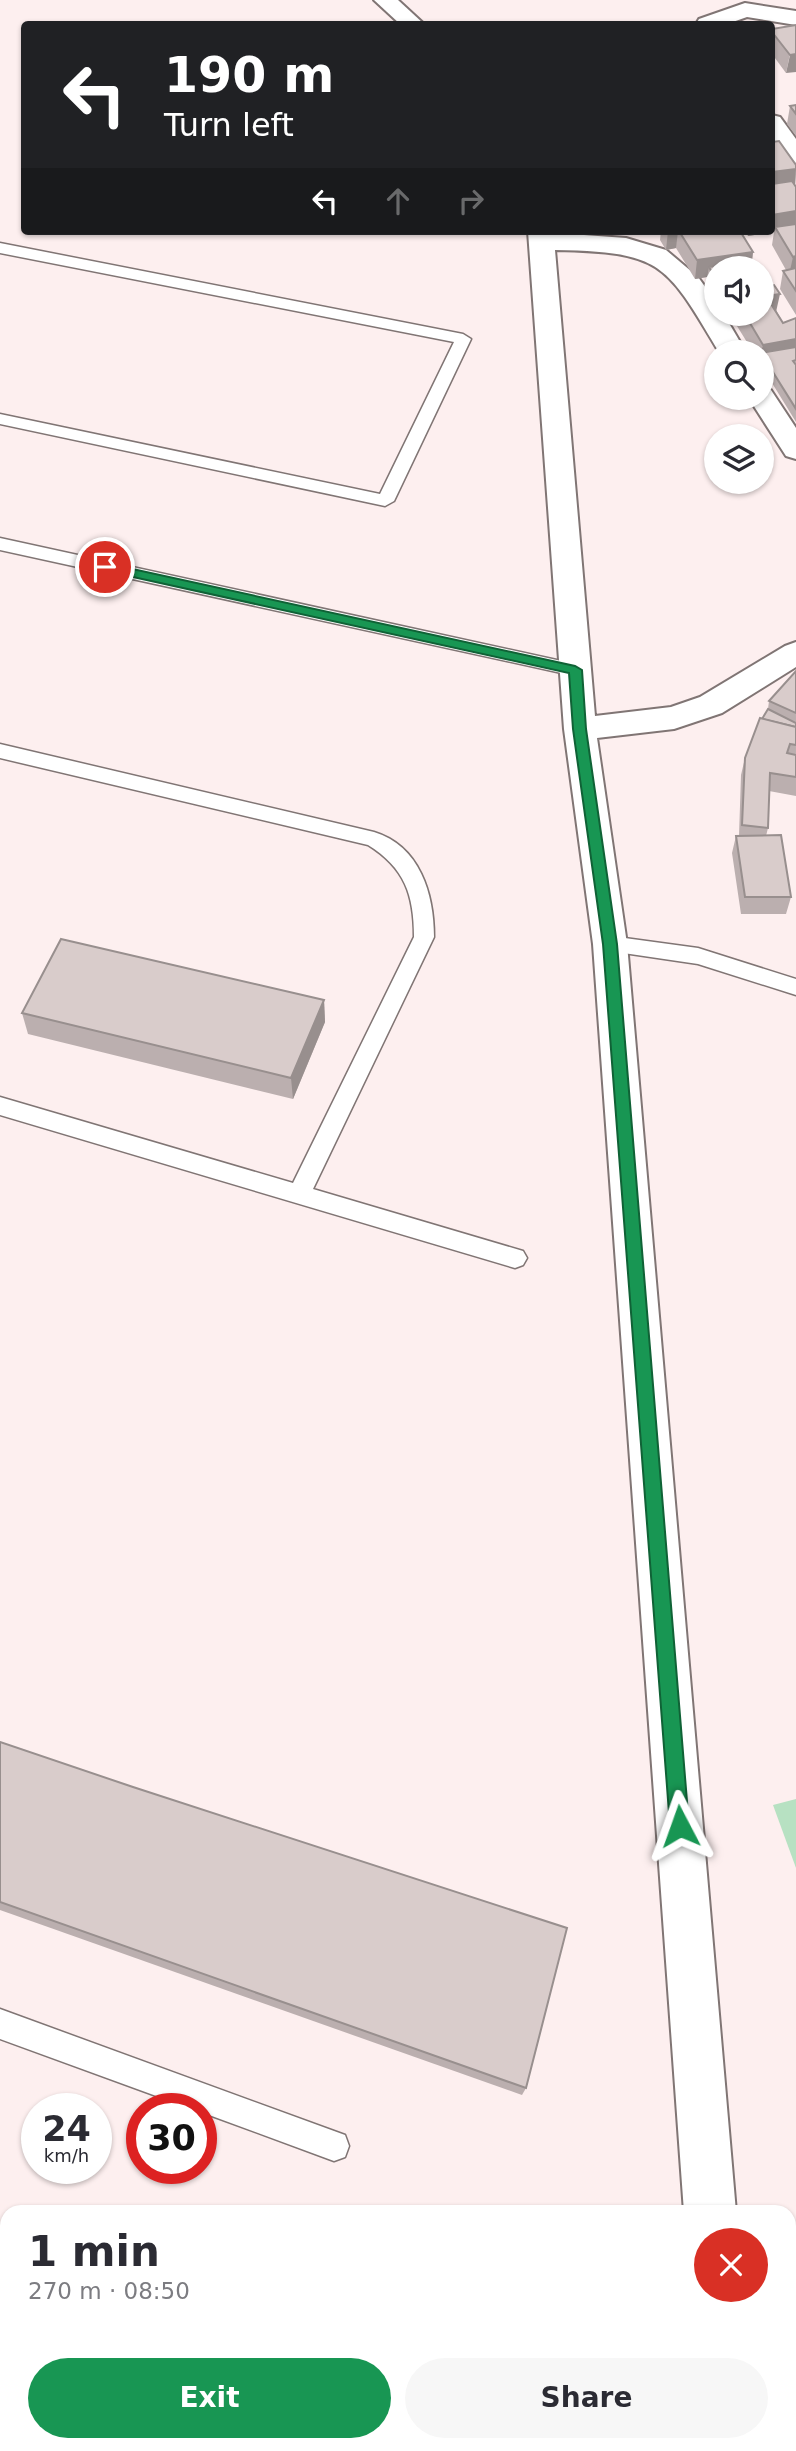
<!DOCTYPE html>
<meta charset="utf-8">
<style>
:root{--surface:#fff;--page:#f7f7f7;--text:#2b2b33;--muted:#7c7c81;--accent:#189653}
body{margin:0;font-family:"DejaVu Sans",sans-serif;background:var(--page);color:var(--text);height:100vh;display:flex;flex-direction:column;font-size:26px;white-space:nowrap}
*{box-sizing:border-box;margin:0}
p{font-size:23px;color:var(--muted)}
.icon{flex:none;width:38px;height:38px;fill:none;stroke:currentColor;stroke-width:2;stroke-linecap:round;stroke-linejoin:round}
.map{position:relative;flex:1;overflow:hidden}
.details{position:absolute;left:0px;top:2205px;width:796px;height:247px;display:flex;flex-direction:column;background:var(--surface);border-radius:21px 21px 0 0;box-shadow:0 2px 5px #0004}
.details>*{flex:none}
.banner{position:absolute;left:21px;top:21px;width:754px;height:214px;border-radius:7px;box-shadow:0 2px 5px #0004;background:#202124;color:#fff;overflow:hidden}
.fabs{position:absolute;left:704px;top:256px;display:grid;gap:14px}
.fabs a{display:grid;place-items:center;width:70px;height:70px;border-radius:50%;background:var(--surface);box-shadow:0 2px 5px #0004;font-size:35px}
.speed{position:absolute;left:21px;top:2093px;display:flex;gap:14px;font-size:35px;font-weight:700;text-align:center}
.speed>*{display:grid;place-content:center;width:91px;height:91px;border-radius:50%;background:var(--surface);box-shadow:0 2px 5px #0004;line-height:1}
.speed small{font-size:18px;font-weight:400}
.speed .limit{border:10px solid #d22;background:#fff;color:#111}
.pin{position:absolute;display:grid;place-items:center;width:60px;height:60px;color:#fff;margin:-30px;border:4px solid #fff;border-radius:50%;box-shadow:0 2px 7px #0007}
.me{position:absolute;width:77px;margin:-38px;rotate:356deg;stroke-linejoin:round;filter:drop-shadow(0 0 5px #0008)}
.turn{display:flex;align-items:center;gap:24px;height:147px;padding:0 28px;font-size:32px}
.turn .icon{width:91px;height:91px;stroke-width:2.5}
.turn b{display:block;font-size:49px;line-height:60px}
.lanes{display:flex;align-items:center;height:66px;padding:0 28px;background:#0003;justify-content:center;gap:35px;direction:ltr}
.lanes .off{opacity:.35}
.round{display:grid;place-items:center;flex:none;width:74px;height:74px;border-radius:37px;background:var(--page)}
.head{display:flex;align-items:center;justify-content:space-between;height:119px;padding:0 28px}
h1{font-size:42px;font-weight:700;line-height:52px}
.button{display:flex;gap:14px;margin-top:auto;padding:14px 28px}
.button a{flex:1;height:80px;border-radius:42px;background:var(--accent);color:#fff;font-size:28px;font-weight:700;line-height:80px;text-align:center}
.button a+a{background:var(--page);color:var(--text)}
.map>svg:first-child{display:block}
</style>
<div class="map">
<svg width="796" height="2451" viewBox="0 0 796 2451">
<rect width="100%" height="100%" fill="#fdefef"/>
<!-- green -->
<polygon fill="#b7e1c2" points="796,1799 796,1868 773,1805"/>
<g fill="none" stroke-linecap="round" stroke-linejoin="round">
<!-- lane casing -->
<g stroke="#807574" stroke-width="3">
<g id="lane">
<polygon points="0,243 463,334 471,339 394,501 385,506 0,424 0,414 380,494 454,342 0,253"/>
<polygon points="0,538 575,664 584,670 575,676 0,550"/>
<path d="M 0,744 L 374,832 C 420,846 434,894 434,937 L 313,1189 L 523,1251 L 527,1258 L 523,1265 L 515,1268 L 0,1115 L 0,1097 L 293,1183 L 414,937 C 414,895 405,868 368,845 L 0,758 Z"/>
<polygon points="610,936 698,948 796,979 796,995 698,964 603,950 600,944 603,938"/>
<polygon points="0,2009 334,2131 345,2135 349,2146 345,2157 334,2161 201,2112 201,2109 192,2109 0,2039"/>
</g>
</g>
<!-- street casing -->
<g stroke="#807574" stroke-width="4">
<g id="street">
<polygon points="374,0 398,0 424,24 400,24"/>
<polygon points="745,3 796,11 796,25 747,17 727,24 696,24 699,19"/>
<polygon points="772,115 780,117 796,139 796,163 787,161 772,139"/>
<path d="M 528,231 L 626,238 L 666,250 L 698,277 L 716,302 L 716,313 L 723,313 L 746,352 L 719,352 C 666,263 662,252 555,250 L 595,716 L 671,707 L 700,697 L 785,646 L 796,642 L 796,667 L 722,713 L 674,729 L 597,738 L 627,944 L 736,2212 L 684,2212 L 593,944 L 564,729 Z"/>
<polygon points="761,388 771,390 796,428 796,459 786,456 748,397 761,397"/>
<polygon points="710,2445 764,2445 765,2451 711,2451"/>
</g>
</g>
<!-- secondary casing -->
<g stroke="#807574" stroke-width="4">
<polygon id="secondary" points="789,2274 796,2277 796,2330 789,2328"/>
</g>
<!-- lane -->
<use href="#lane" fill="#fff" fill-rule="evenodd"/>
<!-- street -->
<use href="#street" fill="#fff" fill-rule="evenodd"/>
<!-- secondary -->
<use href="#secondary" fill="#fff" fill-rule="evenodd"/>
</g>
<!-- wall -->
<g fill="#bbafaf">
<polygon points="796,25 786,73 772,54 772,29"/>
<polygon points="796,105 796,136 787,124 790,106"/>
<polygon points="796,165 795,186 796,187 796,315 780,289 783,271 786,270 772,245 774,232 748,236 744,231 772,231"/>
<polygon points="661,231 718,231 719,233 753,252 752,262 716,268 716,291 707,277 695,279 676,248 666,250 660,240"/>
<polygon points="763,286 783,323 796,318 796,422 761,365 761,352 753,352 729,313 761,313"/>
<polygon points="796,671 796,796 769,791 768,828 766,836 791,897 786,914 741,914 732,853 736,836 739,836 741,775 745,758 768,709 769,701"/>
<polygon points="324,1000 325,1022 293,1099 28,1034 22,1013"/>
<polygon points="0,1742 526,2088 522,2095 0,1910"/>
</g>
<!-- shaded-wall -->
<g fill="#988f8e">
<polygon points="796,54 796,72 786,73 790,55"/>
<polygon points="796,169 795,187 772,190 772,172"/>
<polygon points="796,211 796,229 775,227 774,232 748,236 749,231 772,231 772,215"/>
<polygon points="668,231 678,231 676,248 666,250"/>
<polygon points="753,252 751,268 709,267 707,277 695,279 697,260"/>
<polygon points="796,256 796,274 789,275 793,257"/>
<polygon points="780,294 776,312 766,296"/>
<polygon points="796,339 796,357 761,353 763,345"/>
<polygon points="324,1000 325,1022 293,1099 291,1078"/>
</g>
<!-- building -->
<g fill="#d9cccb" stroke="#988f8e" stroke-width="2">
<polygon points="796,25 796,54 790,55 772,32 772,29"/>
<polygon points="796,105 796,114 790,106"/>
<polygon points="779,141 796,165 796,169 772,172 772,142"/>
<polygon points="792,181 796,187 796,211 772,215 772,184"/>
<polygon points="796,224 796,256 793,257 775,227"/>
<polygon points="679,231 718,231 719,233 740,231 753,252 697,260"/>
<polygon points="751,261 755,268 716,268 716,279 709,267"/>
<polygon points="796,268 796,291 783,271"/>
<polygon points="774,285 780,294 766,296 783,323 796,318 796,339 763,345 744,313 761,313 761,287"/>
<polygon points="796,347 796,360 793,361 796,365 796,409 761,353"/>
<polygon points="796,671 796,713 769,701"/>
<polygon points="768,709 796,723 796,727 762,719"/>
<polygon points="760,718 796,727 796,745 790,744 787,753 796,755 796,777 770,773 768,828 742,825 745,758"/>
<polygon points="781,835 791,897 745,897 736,836"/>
<polygon points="61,939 324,1000 291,1078 22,1013"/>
<polygon points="0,1742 133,1787 567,1928 526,2088 0,1902"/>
</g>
<!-- route -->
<polygon fill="#189653" stroke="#106236" stroke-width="2" points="105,563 575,666 582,670 586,729 617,944 689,1826 686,1833 680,1836 673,1833 670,1826 603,944 573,729 569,673 101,570 101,564"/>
</svg>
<div class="fabs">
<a><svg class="icon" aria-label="sound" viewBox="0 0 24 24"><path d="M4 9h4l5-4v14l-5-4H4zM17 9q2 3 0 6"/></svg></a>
<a><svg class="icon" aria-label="search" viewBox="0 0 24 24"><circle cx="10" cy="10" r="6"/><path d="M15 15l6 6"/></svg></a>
<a><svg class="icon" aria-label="layers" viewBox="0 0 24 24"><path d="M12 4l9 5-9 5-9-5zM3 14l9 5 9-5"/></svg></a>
</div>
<div class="speed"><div>24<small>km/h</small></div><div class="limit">30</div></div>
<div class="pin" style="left:105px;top:567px;background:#d93025"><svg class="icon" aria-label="arrive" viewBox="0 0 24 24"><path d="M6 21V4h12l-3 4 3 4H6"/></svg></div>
<svg class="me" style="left:680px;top:1826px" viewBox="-20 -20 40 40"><path d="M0-17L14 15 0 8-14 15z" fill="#189653" stroke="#fff" stroke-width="4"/></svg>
<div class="banner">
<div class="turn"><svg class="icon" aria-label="left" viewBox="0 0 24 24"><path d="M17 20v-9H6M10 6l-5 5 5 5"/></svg><div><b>190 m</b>Turn left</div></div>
<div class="lanes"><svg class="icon" aria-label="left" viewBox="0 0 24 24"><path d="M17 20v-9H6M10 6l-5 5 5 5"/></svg><svg class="icon off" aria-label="ahead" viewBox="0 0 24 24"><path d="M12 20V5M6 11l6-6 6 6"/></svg><svg class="icon off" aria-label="right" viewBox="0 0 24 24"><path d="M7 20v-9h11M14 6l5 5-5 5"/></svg></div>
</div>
<section class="details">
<div class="head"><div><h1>1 min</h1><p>270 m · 08:50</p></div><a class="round" style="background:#d93025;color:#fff"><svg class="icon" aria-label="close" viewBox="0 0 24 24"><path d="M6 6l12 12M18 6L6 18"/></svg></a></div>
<div class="button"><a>Exit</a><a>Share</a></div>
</section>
</div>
